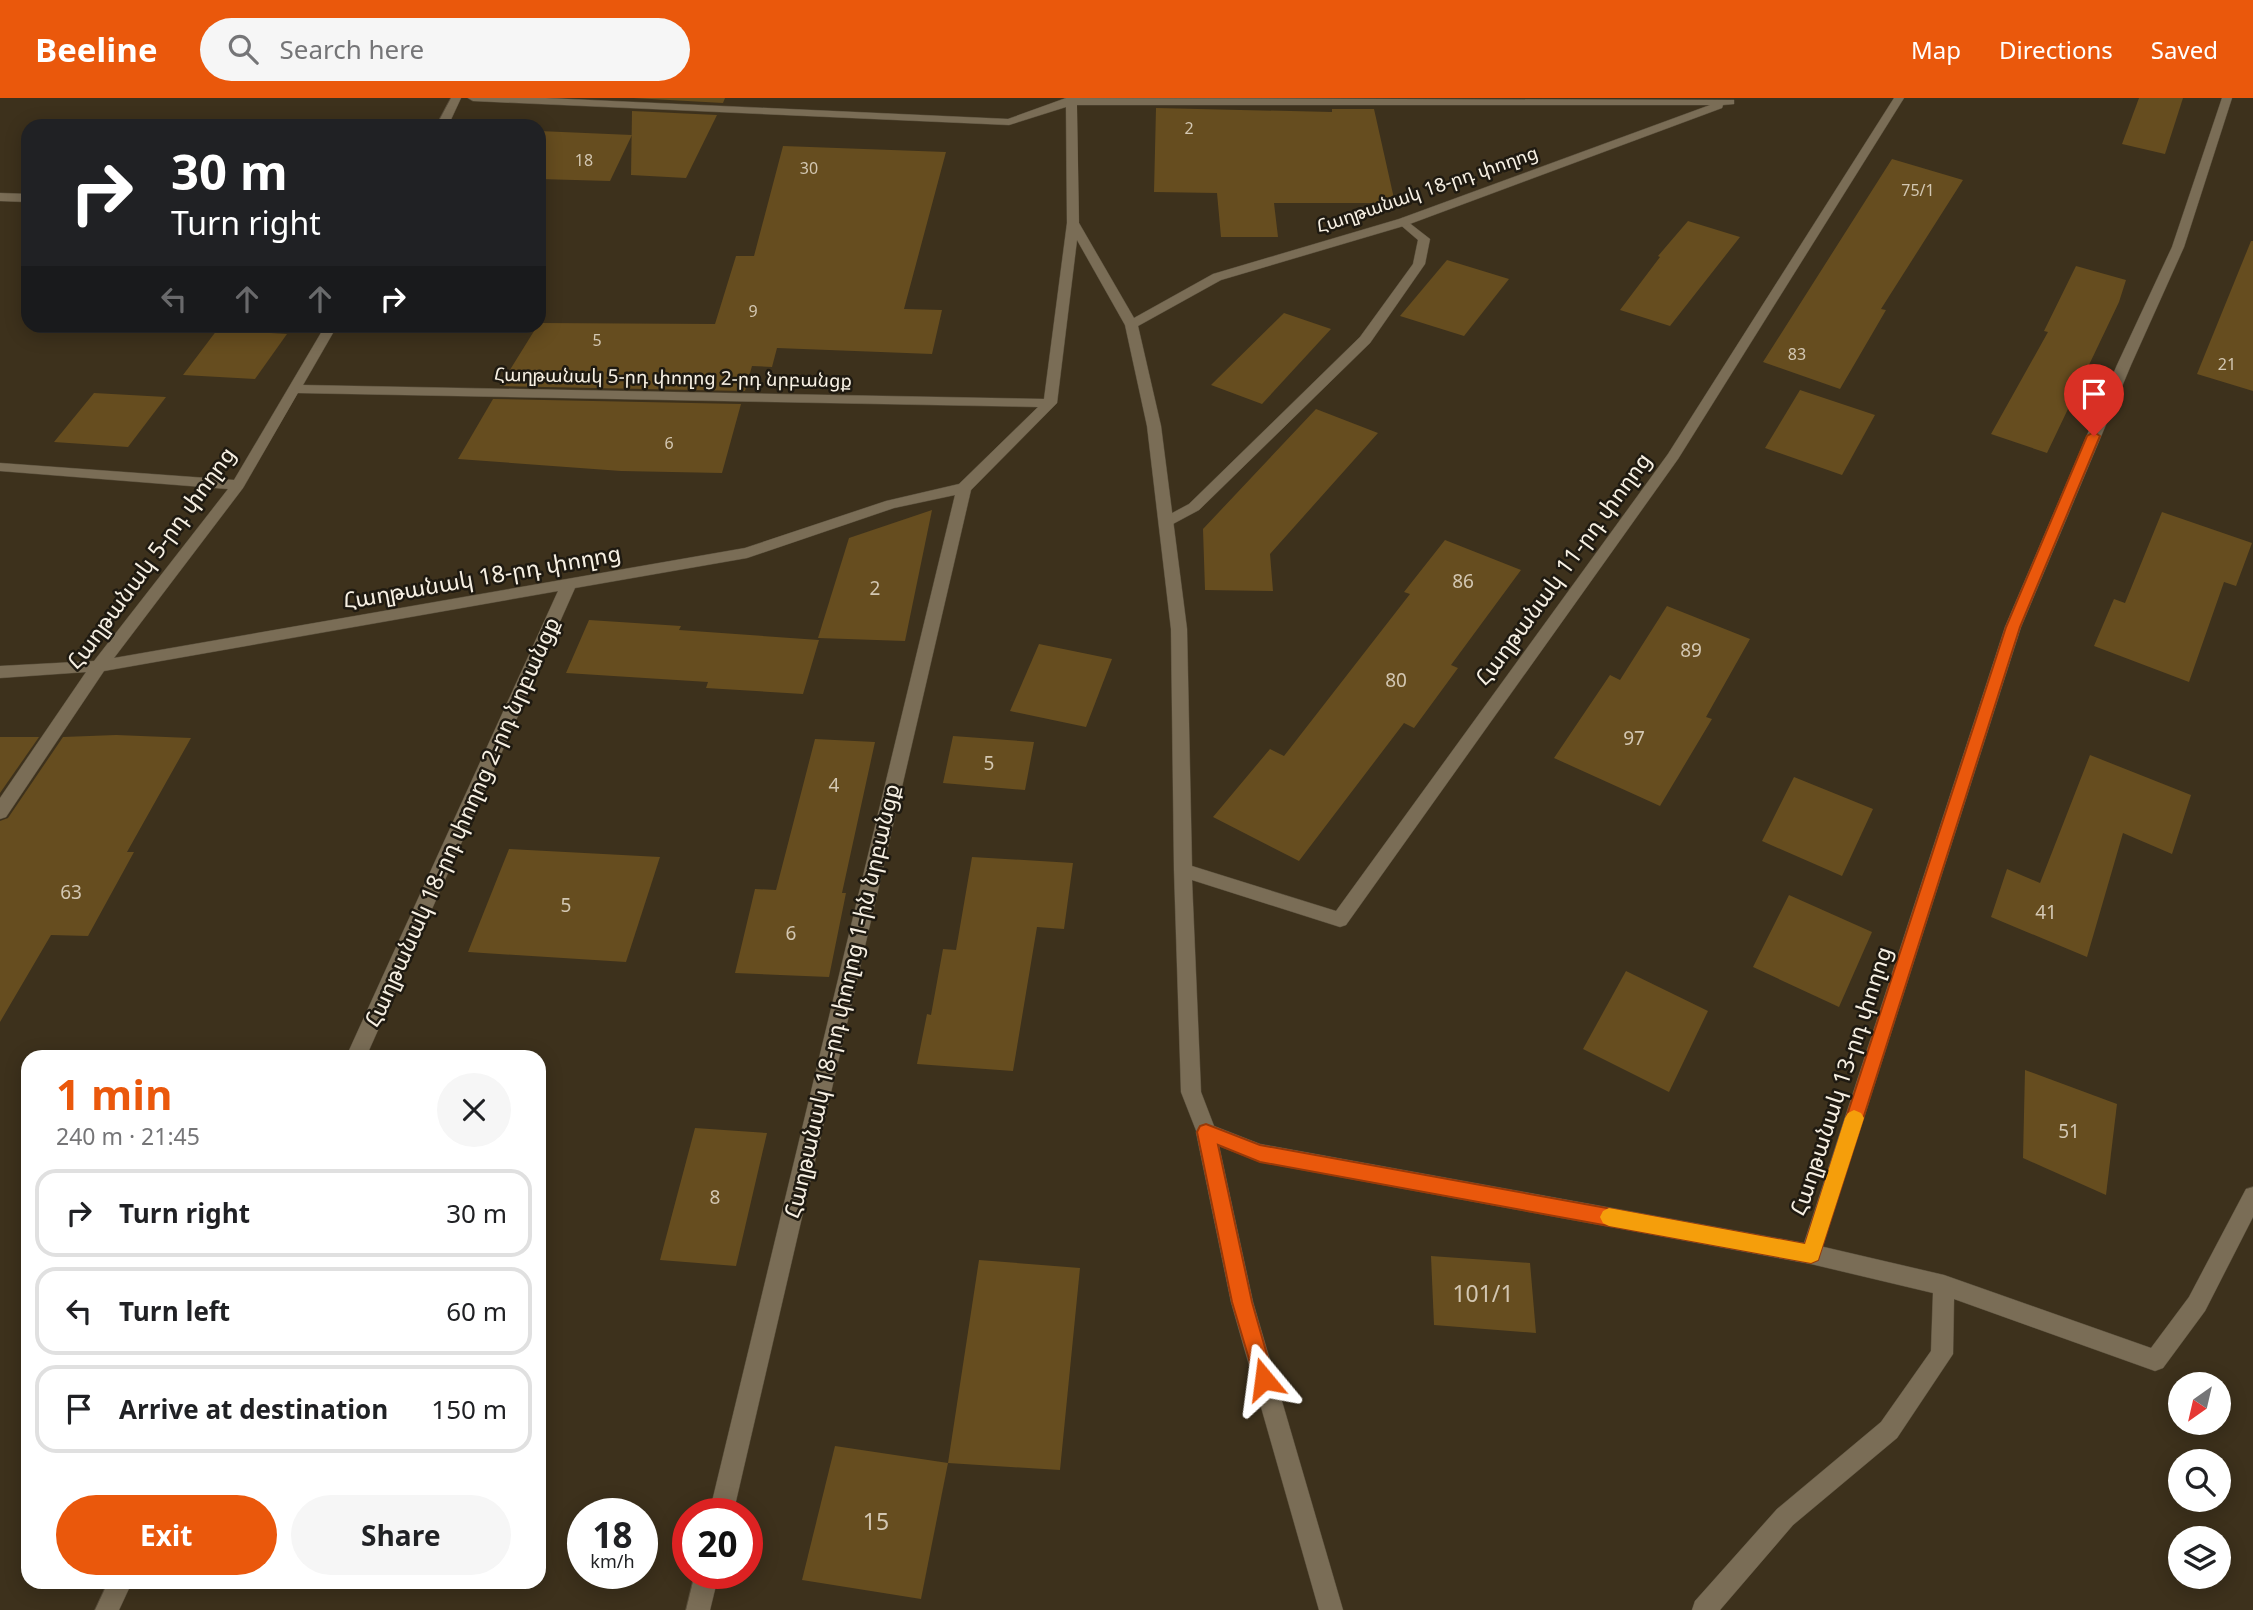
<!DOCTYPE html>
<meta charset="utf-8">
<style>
:root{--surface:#fff;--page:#f6f6f6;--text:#202124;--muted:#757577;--line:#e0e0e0;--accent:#ea580c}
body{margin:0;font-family:Georgia,"Noto Sans Armenian",serif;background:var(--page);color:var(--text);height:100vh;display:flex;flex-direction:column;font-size:26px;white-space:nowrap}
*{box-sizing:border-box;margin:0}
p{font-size:23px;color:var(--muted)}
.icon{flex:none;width:38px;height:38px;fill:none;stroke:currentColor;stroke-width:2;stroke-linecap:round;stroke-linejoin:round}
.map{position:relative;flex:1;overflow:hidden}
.panel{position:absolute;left:21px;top:952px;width:525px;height:539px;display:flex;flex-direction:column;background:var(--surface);border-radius:21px;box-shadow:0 4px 18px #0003}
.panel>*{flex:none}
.guide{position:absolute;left:21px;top:21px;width:525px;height:214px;border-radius:21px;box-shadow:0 4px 18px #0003;background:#202124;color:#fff;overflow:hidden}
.needle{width:46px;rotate:214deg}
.tools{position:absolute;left:2168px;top:1274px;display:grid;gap:14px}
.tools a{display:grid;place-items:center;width:63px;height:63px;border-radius:50%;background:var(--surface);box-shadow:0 4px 18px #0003;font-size:35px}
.speed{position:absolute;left:567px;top:1400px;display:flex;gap:14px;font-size:35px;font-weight:700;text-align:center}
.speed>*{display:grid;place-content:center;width:91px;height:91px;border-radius:50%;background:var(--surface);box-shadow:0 4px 18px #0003;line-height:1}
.speed small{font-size:18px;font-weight:400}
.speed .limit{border:10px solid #d22;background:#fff;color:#111}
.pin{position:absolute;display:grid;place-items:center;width:60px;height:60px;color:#fff;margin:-72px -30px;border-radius:50% 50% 50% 0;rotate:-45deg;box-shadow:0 0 7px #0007}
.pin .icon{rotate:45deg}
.me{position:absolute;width:77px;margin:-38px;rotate:344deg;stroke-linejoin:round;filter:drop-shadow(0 0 5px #0008)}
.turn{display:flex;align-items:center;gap:24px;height:147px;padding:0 35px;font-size:32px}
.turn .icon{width:91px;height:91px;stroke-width:2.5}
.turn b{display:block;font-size:49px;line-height:60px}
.lanes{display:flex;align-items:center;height:66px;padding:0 35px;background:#0003;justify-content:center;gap:35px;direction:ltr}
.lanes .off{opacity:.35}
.round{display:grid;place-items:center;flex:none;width:74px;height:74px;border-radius:37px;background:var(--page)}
.head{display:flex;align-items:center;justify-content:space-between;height:119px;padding:0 35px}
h1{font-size:42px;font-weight:700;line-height:52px;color:var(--accent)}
.button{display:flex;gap:14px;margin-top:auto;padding:14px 35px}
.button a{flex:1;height:80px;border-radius:42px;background:var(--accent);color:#fff;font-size:28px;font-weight:700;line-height:80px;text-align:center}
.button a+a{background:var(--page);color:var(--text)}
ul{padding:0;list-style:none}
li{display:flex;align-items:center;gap:21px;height:88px;margin:0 14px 10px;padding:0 21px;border:4px solid var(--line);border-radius:21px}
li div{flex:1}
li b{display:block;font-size:26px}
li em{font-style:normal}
header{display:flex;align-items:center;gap:42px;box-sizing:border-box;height:98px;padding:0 35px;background:var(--accent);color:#fff}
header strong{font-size:33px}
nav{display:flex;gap:38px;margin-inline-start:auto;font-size:24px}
.search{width:490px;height:63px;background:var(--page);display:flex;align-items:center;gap:18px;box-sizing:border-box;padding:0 24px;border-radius:38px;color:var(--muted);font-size:26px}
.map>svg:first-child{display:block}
</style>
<header>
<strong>Beeline</strong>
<div class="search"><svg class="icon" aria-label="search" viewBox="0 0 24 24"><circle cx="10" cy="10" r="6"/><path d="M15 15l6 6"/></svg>Search here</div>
<nav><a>Map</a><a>Directions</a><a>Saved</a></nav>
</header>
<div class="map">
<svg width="2253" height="1512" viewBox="0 0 2253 1512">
<rect width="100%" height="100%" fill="#3d311c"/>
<!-- building -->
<g fill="#664d1f">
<polygon points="633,0 725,0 723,5"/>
<polygon points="2139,0 2183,0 2165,56 2122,46"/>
<polygon points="1156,10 1332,14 1332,11 1374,11 1395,105 1274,105 1278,139 1221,139 1217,95 1154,94"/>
<polygon points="632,13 717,17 686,80 631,77"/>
<polygon points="539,33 632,37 610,83 539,81"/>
<polygon points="783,48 946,54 904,211 942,212 932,256 777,250 772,269 752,268 745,293 500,288 539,225 715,226 736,158 754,158"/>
<polygon points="1892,61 1963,82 1881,211 1886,212 1840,291 1763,264"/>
<polygon points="1688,123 1740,139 1670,228 1620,212 1660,159 1658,158"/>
<polygon points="2251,143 2253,143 2253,293 2197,276"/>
<polygon points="1447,162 1509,181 1464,238 1400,218"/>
<polygon points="2076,168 2126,182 2119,204 2047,355 1991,336 2048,234 2044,233"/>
<polygon points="1284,215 1331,231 1262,306 1211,287"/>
<polygon points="217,232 287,236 255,281 183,277"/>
<polygon points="1800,292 1875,317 1842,377 1765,350"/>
<polygon points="94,295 166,299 128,349 54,344"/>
<polygon points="493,301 741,306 722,375 621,373 458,361"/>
<polygon points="1316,311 1378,335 1270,456 1273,493 1205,492 1203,431"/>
<polygon points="932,412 905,543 818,540 849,440"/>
<polygon points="2162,414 2252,445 2236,488 2224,484 2189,584 2094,548 2114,501 2125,505"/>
<polygon points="1445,442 1521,472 1451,567 1458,570 1414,630 1404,625 1299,763 1213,719 1270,651 1284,658 1410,496 1404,494"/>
<polygon points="1667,508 1750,541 1706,619 1712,621 1660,708 1554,660 1610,577 1620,582"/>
<polygon points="589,522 681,528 679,532 819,542 803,596 706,590 708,584 566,575"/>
<polygon points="1039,546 1112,561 1086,629 1010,613"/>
<polygon points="116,637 191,640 127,754 134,754 88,838 51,837 0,924 0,723 8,720 63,639"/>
<polygon points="953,638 1034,644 1025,692 943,685"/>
<polygon points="0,639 39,639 0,695"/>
<polygon points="815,641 875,644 842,795 846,795 829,879 735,875 755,791 776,792"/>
<polygon points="2090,657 2191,697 2172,756 2123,735 2087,859 1991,819 2007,771 2040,785"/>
<polygon points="1794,679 1873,711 1842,778 1762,743"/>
<polygon points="509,751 660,759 626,864 468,854"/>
<polygon points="972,759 1073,765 1064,831 1037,829 1013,973 917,966 927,916 931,917 943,851 956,852"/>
<polygon points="1789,797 1872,834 1839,909 1753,869"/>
<polygon points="1626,873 1708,913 1669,994 1583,951"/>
<polygon points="2025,972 2117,1006 2106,1097 2023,1060"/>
<polygon points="695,1030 767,1035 736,1168 660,1162"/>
<polygon points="1431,1158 1530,1165 1536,1235 1434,1227"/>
<polygon points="979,1162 1080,1170 1060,1372 948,1365"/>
<polygon points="835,1348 948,1365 921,1501 802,1482"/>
</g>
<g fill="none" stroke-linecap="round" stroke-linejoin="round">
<!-- service casing -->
<g stroke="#574d3a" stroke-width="1">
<g id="service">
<polygon points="1403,120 1430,141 1425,166 1370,245 1199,412 1171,427 1161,427 1159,424 1161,421 1189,406 1360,239 1413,166 1418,142 1397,124"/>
<polygon points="1206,1025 1213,1028 1216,1034 1253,1204 1343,1512 1319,1512 1231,1204 1196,1034 1199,1028"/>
<polygon points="2253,1089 2253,1119 2205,1213 2163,1270 2155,1273 1954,1201 1953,1256 1897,1340 1793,1427 1720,1512 1692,1512 1695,1503 1777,1411 1881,1324 1931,1253 1933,1195 1811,1166 1804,1163 1801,1156 1804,1149 1811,1146 1944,1177 2151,1250 2189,1199 2246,1091"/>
</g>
</g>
<!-- minor casing -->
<g stroke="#574d3a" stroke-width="1">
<g id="minor">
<polygon points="451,0 461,0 448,28 436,28"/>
<path d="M 468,0 L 546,0 L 1008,21 L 1066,0 L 1734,2 L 1734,6 L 1723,7 L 1722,10 L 1407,127 L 1221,182 L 1138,228 L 1161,328 L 1187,531 L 1192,768 L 1336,813 L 1668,356 L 1894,0 L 1904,0 L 1678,361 L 1346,827 L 1340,829 L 1192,782 L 1201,994 L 1214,1028 L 1260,1046 L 1804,1145 L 2005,529 L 2117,267 L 2172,149 L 2222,0 L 2232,0 L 2184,149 L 2131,267 L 2021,529 L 1818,1163 L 1811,1166 L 1260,1064 L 1199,1040 L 1181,994 L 1174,772 L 1171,531 L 1147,328 L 1125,227 L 1077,142 L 1057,305 L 971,392 L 733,1416 L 709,1416 L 955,397 L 894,410 L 747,460 L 575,490 L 366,959 L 346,959 L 558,493 L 104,573 L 6,719 L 0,721 L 0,700 L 86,574 L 0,580 L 0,568 L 94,563 L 228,391 L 0,373 L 0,365 L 234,382 L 325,228 L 337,228 L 303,287 L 1044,301 L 1067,125 L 1066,9 L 1009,27 L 473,3 ZM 1077,7 L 1710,7 L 1399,121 L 1213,176 L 1134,220 L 1079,125 ZM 298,295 L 1038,309 L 959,386 L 886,403 L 745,450 L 114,560 L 243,390 Z"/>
<polygon points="0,95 28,96 28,104 0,103"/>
<polygon points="695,1475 719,1475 710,1512 686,1512"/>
<polygon points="108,1484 132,1484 119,1512 95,1512"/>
</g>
</g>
<!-- service -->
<use href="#service" fill="#7a6d56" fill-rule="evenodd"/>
<!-- minor -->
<use href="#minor" fill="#7a6d56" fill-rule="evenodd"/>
</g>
<!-- route -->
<polygon fill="#ea580c" stroke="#983908" stroke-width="2" points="2094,334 2100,338 2020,529 1818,1162 1811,1165 1260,1064 1218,1047 1252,1204 1274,1281 1271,1288 1264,1291 1257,1288 1232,1204 1197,1034 1200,1028 1206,1026 1260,1047 1805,1146 2006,529 2087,338"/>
<!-- slow -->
<polygon fill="#f59e0b" points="1854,1012 1861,1015 1864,1020 1818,1162 1811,1165 1609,1128 1603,1125 1600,1119 1603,1113 1609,1110 1805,1146 1845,1020 1848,1015"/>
<g text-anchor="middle" stroke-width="5" stroke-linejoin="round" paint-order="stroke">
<!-- far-number labels -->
<g font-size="16" fill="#d3c7b2">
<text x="1189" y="36">2</text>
<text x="584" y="68">18</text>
<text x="809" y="76">30</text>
<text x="1918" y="98">75/1</text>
<text x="753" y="219">9</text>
<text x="597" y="248">5</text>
<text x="1797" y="262">83</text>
<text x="2227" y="272">21</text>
<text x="669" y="351">6</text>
</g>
<!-- far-street labels -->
<g font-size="19" fill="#f7f0e3" stroke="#1f1a11">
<text transform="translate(1427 91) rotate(-19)" y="7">Հաղթանակ 18-րդ փողոց</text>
<text transform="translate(673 279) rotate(1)" y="7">Հաղթանակ 5-րդ փողոց 2-րդ նրբանցք</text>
</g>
<!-- number labels -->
<g font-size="19" fill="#d3c7b2">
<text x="1463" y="490">86</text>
<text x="875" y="497">2</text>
<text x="1691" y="559">89</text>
<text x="1396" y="589">80</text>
<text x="1634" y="647">97</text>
<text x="989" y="672">5</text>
<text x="834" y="694">4</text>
<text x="71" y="801">63</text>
<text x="566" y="814">5</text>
<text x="2046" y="821">41</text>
<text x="791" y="842">6</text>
<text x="2069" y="1040">51</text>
<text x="715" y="1106">8</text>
</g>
<!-- street labels -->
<g font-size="23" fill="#f7f0e3" stroke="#1f1a11">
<text transform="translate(151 460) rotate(-54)" y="8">Հաղթանակ 5-րդ փողոց</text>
<text transform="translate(1563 471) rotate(-54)" y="8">Հաղթանակ 11-րդ փողոց</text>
<text transform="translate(482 479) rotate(-10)" y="8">Հաղթանակ 18-րդ փողոց</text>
<text transform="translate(462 724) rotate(-66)" y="8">Հաղթանակ 18-րդ փողոց 2-րդ նրբանցք</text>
<text transform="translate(842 903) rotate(-77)" y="8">Հաղթանակ 18-րդ փողոց 1-ին նրբանցք</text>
<text transform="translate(1841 983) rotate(-72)" y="8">Հաղթանակ 13-րդ փողոց</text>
</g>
<!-- near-number labels -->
<g font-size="23" fill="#d3c7b2">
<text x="1483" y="1204">101/1</text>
<text x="876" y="1432">15</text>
</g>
</g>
</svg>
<div class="tools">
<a><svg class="needle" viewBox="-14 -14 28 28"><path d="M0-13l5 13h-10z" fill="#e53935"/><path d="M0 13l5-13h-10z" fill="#757577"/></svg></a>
<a><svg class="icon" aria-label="search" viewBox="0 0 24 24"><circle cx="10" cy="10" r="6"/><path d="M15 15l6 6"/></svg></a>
<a><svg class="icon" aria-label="layers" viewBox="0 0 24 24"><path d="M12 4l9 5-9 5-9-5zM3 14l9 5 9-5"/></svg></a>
</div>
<div class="speed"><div>18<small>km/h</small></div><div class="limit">20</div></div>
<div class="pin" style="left:2094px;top:338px;background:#d93025"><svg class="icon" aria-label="arrive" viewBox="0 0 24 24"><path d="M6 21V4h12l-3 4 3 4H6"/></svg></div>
<svg class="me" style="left:1264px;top:1281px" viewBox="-20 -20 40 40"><path d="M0-17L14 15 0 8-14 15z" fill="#ea580c" stroke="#fff" stroke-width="4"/></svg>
<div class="guide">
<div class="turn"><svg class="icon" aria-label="right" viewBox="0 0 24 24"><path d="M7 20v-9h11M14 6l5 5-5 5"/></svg><div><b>30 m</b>Turn right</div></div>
<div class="lanes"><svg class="icon off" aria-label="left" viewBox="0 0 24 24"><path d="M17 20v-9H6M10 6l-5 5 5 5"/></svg><svg class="icon off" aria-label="ahead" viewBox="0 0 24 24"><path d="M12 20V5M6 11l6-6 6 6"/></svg><svg class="icon off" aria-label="ahead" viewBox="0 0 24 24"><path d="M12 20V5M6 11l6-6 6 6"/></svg><svg class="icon" aria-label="right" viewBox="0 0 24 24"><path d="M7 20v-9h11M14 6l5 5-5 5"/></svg></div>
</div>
<section class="panel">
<div class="head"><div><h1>1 min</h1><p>240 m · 21:45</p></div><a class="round"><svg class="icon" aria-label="close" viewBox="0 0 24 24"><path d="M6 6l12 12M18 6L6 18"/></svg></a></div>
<ul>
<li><svg class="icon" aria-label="right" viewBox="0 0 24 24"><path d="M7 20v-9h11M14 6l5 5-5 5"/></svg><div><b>Turn right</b></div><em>30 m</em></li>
<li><svg class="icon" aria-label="left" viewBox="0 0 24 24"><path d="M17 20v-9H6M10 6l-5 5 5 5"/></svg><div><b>Turn left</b></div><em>60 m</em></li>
<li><svg class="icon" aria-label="arrive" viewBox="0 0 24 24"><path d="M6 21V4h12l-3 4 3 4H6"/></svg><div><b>Arrive at destination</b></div><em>150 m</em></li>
</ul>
<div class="button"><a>Exit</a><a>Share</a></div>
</section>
</div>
